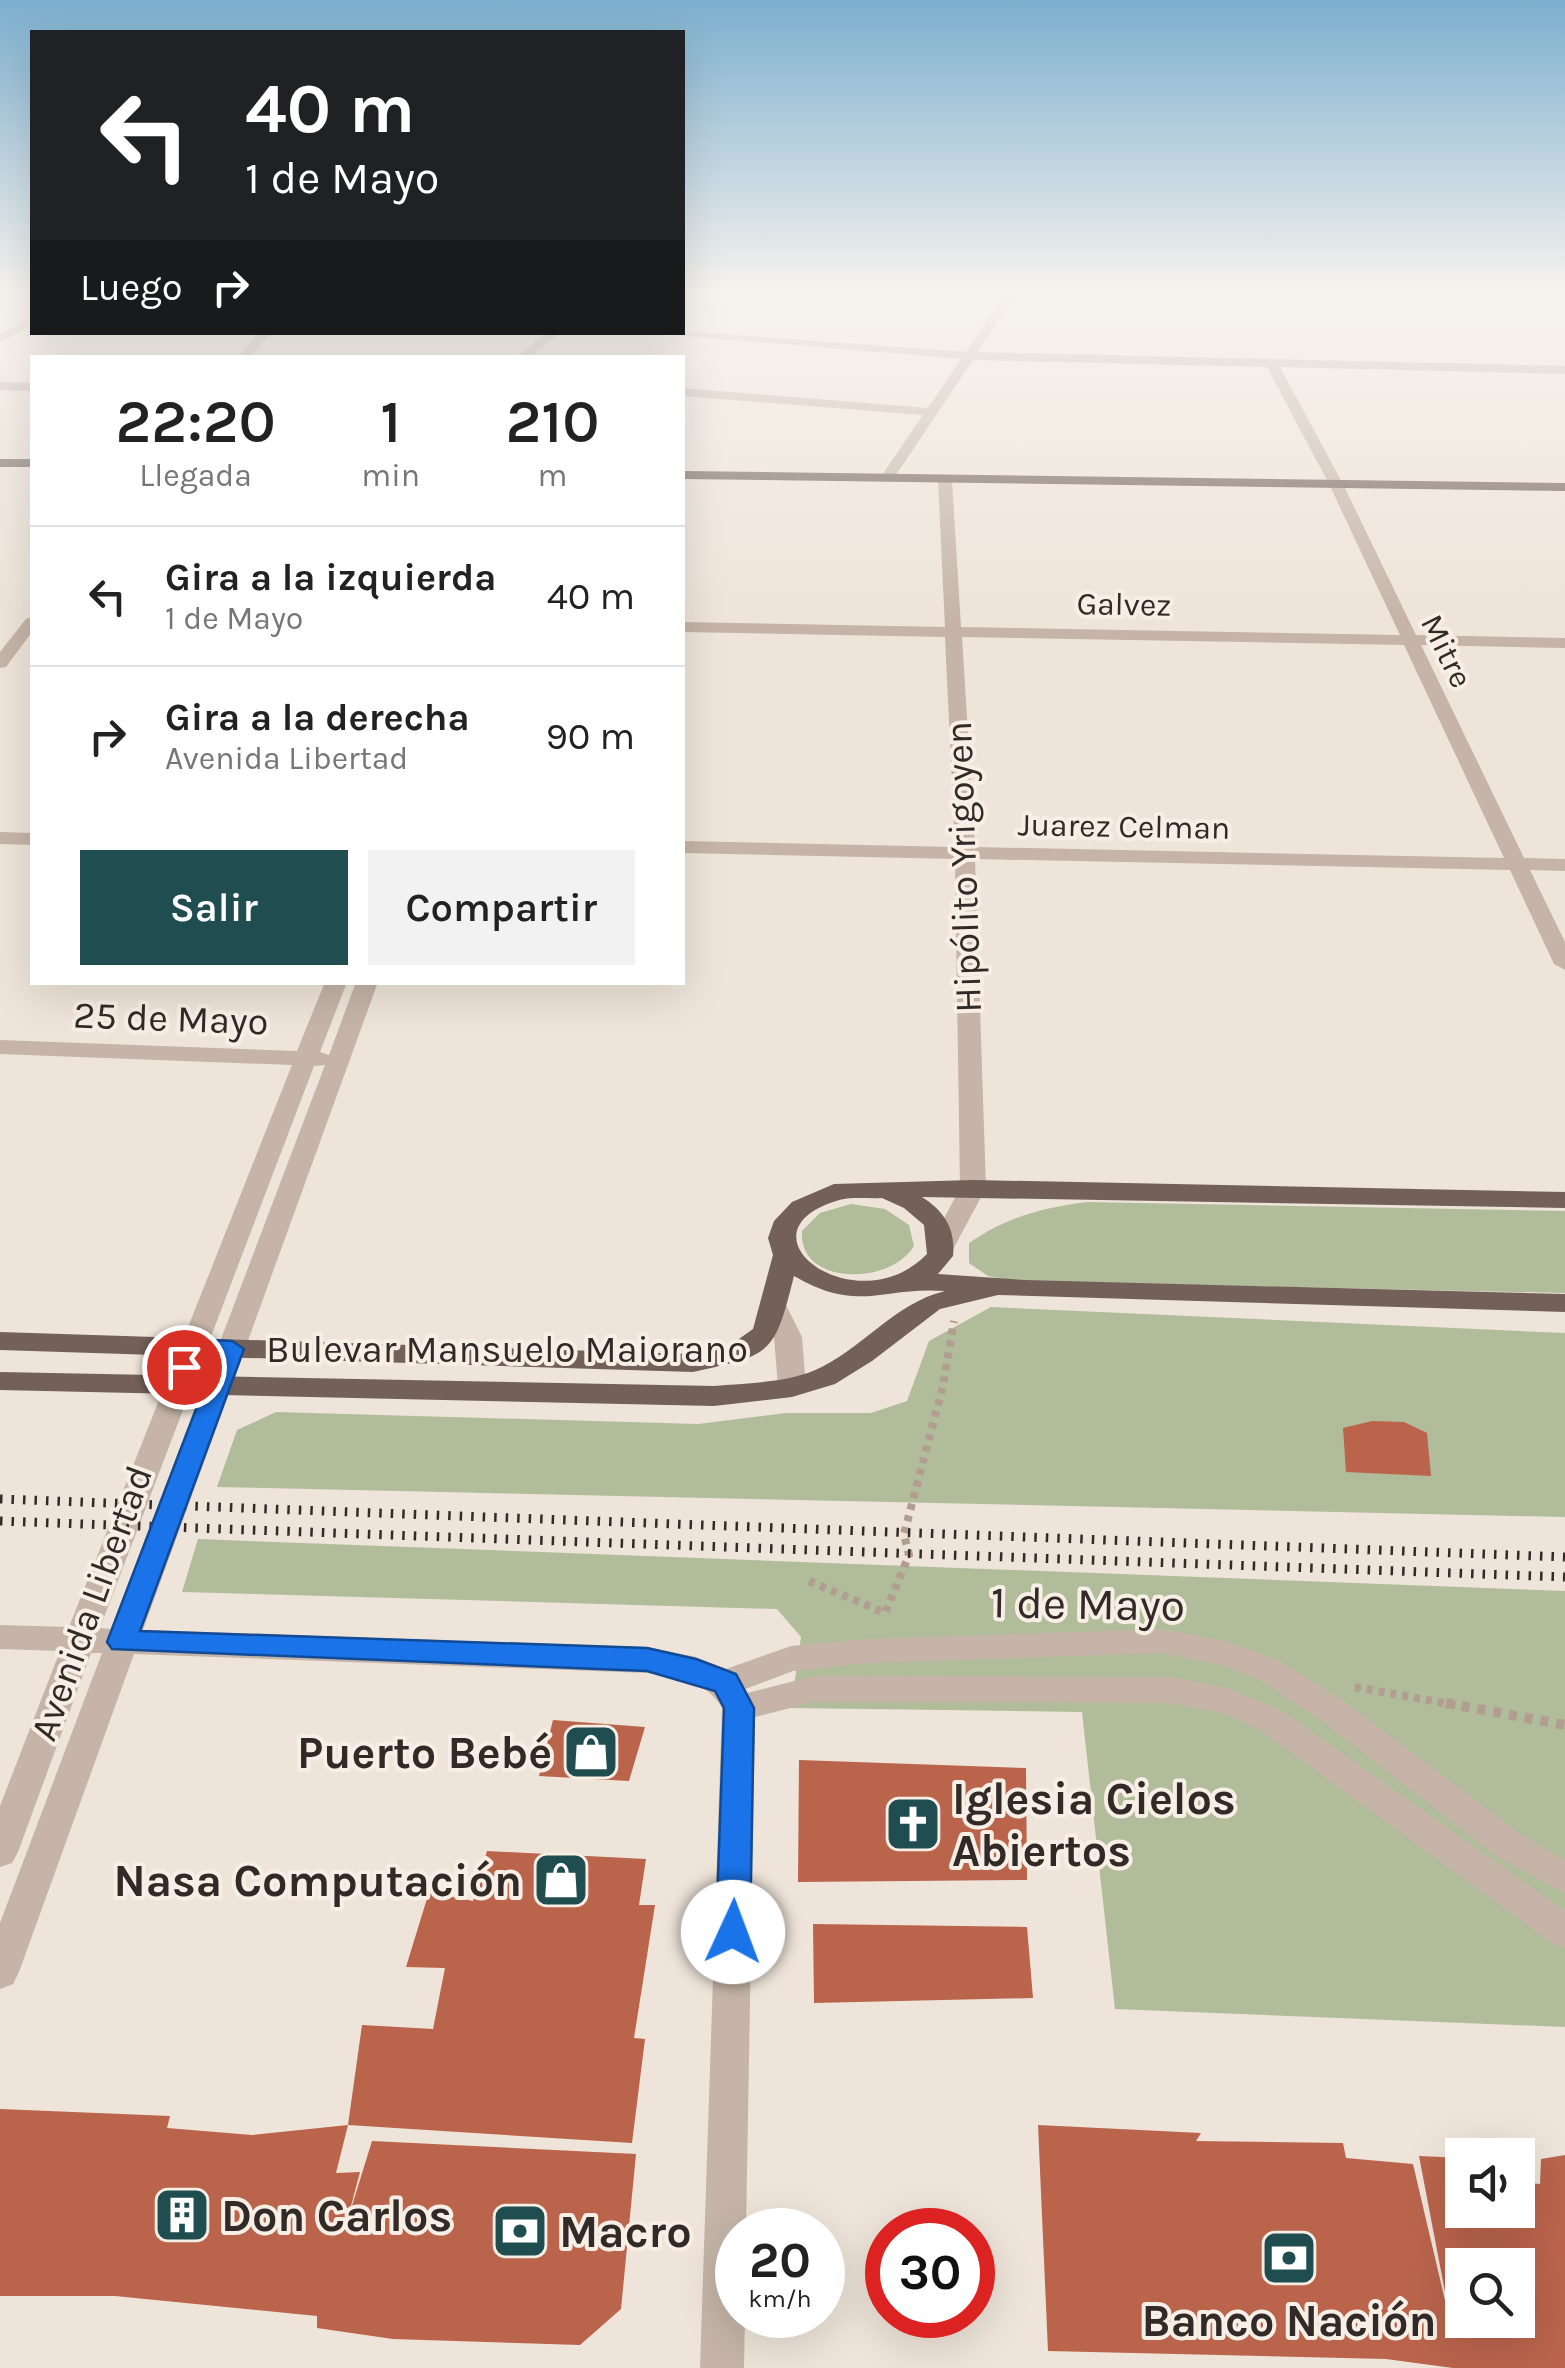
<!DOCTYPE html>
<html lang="es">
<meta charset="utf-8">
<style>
:root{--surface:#fff;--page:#f2f2f2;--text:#222;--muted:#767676;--line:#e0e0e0;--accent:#204d4f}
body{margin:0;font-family:Karla,sans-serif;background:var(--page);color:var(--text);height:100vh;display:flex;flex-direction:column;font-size:38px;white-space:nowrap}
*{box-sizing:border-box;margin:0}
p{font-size:32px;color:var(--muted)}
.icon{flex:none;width:55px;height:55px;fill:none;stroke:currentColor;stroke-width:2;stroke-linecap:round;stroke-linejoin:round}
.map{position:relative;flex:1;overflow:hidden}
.details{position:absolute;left:30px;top:355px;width:655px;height:630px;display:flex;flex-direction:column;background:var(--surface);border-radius:0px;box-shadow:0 10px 40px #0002}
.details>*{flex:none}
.guide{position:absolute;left:30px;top:30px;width:655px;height:305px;border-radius:0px;box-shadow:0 10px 40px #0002;background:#202124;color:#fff;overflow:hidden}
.tools{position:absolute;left:1445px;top:2138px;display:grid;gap:20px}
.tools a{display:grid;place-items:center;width:90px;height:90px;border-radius:0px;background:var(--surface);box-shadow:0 10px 40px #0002;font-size:50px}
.speed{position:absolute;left:715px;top:2208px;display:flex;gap:20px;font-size:50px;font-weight:700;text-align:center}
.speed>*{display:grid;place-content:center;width:130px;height:130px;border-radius:50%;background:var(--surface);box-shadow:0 10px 40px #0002;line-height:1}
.speed small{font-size:25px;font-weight:400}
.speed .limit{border:15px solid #d22;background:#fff;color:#111}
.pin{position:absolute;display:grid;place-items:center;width:85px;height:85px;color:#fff;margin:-42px;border:5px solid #fff;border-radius:50%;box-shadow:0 2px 10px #0007}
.me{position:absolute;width:110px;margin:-55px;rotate:2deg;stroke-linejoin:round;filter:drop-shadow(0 0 8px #0008)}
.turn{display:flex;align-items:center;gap:35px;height:210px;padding:0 50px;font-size:45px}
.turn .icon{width:130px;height:130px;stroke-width:2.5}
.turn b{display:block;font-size:70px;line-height:85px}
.then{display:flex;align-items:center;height:95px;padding:0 50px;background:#0003;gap:20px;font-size:38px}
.eta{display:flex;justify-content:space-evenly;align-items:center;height:170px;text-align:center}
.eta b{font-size:60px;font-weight:600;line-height:70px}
.button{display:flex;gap:20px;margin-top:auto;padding:20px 50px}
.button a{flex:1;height:115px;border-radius:0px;background:var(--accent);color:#fff;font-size:40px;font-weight:600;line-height:115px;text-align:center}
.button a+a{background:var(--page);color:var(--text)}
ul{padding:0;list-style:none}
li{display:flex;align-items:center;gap:30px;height:140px;padding:0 50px;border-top:2px solid var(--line)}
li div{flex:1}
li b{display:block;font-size:38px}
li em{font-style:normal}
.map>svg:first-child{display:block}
</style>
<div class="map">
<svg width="1565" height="2368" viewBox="0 0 1565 2368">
<rect width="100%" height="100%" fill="#eee4d9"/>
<!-- green -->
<g fill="#b1bc9b">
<path d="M 1087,1202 L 1565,1211 L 1565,1293 L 1013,1281 L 988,1276 L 969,1263 L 969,1243 C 1006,1217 1042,1208 1087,1202 Z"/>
<path d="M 851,1204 L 885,1209 L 909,1225 L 914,1246 C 890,1286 798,1286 802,1231 L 820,1213 Z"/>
<polygon points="991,1307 1565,1333 1565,1517 217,1487 237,1430 276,1412 698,1424 786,1413 871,1413 907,1401 929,1341"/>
<polygon points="198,1539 1565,1591 1565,2027 1115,2009 1082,1712 791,1708 801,1637 777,1609 182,1592"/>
</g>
<!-- building -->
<g fill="#ba644c" fill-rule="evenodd">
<polygon points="1372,1421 1404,1422 1427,1433 1431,1476 1346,1472 1343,1428"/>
<polygon points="553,1720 645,1727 629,1781 539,1776"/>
<polygon points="799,1760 1026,1768 1027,1880 798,1882"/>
<polygon points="487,1851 646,1859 639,1905 655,1905 634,2038 645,2039 632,2143 348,2125 362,2025 433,2029 445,1968 406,1967 429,1892 473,1901"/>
<polygon points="813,1924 1027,1927 1033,1998 814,2003"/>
<polygon points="0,2109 170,2116 167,2128 252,2135 348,2125 336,2173 360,2172 346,2225 372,2141 636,2154 621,2309 580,2345 393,2339 317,2328 317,2316 115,2296 0,2296"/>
<path d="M 1038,2125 L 1201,2133 L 1196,2141 L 1343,2143 L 1346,2158 L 1413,2164 L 1454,2339 L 1419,2156 L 1462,2158 L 1462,2210 L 1518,2210 L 1518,2182 L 1540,2184 L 1541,2159 L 1565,2155 L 1565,2368 L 1453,2368 L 1386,2359 L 1048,2351 ZM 1462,2265 L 1518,2265 L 1518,2320 L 1462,2320 Z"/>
</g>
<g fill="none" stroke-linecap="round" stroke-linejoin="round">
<!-- path-far1 -->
<g stroke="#b19e91" stroke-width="8" stroke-dasharray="6 6" stroke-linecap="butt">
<polyline points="809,1581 885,1613 909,1555 904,1534 943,1386 954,1321"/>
<polyline points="1355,1687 1460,1706"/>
</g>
<!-- path -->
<polyline stroke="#b19e91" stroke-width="10" stroke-dasharray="8 8" stroke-linecap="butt" points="1446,1703 1565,1725"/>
<!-- minor -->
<g fill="#c5b4a7" fill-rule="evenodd">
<path d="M 868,289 L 1005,294 L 1008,289 L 1020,289 L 977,352 L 1565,366 L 1565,374 L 1280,367 L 1343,484 L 1416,635 L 1565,638 L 1565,648 L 1421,645 L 1524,858 L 1565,859 L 1565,871 L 1530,870 L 1565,942 L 1565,970 L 1554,964 L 1510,870 L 975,859 L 986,1188 L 951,1253 L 933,1253 L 929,1247 L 960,1188 L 955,859 L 682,853 L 682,841 L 955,847 L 945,637 L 682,632 L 682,622 L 945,627 L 938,480 L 945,476 L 952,480 L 961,627 L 1400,635 L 1329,484 L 1267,367 L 973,360 L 892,481 L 887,482 L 880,478 L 923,415 L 682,396 L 682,388 L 928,408 L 961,359 L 639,332 L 682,331 L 966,352 L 1000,301 ZM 962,637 L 1404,645 L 1504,858 L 975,847 Z"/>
<polygon points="32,316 32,325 0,343 0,334"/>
<polygon points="276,332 265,339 251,358 238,358 257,333"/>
<polygon points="547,332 561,332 529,358 515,358"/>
<polygon points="0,382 32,383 32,391 0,390"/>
<polygon points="32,617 32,632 6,667 0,668 0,652 26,619"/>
<polygon points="0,832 32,833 32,845 0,844"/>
<path d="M 325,982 L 347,982 L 320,1052 L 329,1055 L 356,982 L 378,982 L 143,1630 L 647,1647 L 696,1657 L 726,1669 L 791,1646 L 869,1639 L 1163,1629 L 1225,1641 L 1280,1661 L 1345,1702 L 1522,1835 L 1565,1860 L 1565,1893 L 1498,1857 L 1321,1720 L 1258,1679 L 1221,1665 L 1163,1653 L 869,1663 L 793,1671 L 745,1689 L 747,1693 L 814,1676 L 1172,1677 L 1227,1688 L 1283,1711 L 1565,1911 L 1565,1948 L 1552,1943 L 1259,1729 L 1222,1713 L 1172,1703 L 814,1702 L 755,1717 L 746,2230 L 738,2230 L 738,2315 L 745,2315 L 744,2368 L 700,2368 L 722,1708 C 707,1680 677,1679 647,1673 L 134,1654 L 19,1972 L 13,1984 L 0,1989 L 0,1923 L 102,1653 L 91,1653 L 18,1852 L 12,1863 L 0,1867 L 0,1806 L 60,1651 L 0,1649 L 0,1625 L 69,1627 L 292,1065 L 0,1054 L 0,1040 L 297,1051 ZM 325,1065 L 111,1629 L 100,1628 L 314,1066 Z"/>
<polygon points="774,1296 783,1299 802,1337 806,1387 802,1394 782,1394 778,1387 774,1337 761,1305 765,1299"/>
</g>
<!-- major -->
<g fill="#736159" fill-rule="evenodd">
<rect x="0" y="459" width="32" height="8"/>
<polygon points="682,471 1565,483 1565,491 682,479"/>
<path d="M 973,1180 L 1565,1192 L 1565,1208 L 922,1197 C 944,1211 956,1229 953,1256 L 938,1274 L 1025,1280 L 1565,1294 L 1565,1312 L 998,1295 L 940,1309 L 872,1361 L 835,1384 L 792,1397 L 714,1406 L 0,1390 L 0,1372 L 714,1386 C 746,1383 783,1383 813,1371 C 861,1351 894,1303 945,1291 C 881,1286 860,1314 794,1276 C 774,1355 773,1354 693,1372 L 0,1350 L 0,1332 L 693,1354 L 729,1346 L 753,1329 L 773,1255 L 768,1238 L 774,1221 L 792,1202 L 834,1184 ZM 882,1198 L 904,1208 L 924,1225 L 927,1254 C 857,1326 732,1234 836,1201 C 849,1196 868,1199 882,1198 Z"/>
</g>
<!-- rail -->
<g stroke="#322a27" stroke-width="9" stroke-dasharray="2.5 9" stroke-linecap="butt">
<polyline points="0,1499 1565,1557"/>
<polyline points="0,1521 1565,1577"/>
</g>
</g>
<!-- sky -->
<linearGradient id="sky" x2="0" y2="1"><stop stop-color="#7cafce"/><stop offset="0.47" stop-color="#f7f3ee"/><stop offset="1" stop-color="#f7f3ee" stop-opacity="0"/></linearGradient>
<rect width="1565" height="620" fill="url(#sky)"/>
<!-- route -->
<polygon fill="#1a73e8" stroke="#114b97" stroke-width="2.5" points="191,1339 232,1341 244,1349 140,1631 647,1648 696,1659 736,1674 754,1708 750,1932 745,1942 733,1946 721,1942 716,1932 724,1708 715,1691 647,1671 112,1649 107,1642 216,1357 200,1356 192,1373 175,1373 171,1367 182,1341"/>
<!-- icons -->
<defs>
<g id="shop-square" transform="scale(2.875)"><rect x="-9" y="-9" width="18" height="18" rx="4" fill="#204d4f" stroke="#f7eee5"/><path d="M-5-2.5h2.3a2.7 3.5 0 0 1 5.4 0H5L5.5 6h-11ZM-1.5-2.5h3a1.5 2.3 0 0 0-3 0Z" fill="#fff"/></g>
<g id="church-square" transform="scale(2.875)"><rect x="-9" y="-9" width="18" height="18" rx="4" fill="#204d4f" stroke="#f7eee5"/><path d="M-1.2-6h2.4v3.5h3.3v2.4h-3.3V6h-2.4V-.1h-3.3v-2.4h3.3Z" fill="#fff"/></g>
<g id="building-square" transform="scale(2.875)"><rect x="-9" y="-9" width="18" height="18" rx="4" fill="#204d4f" stroke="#f7eee5"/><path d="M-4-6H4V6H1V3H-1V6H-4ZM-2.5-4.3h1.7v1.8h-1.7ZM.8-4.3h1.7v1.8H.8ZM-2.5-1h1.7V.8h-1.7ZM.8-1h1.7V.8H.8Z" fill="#fff"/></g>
<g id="bank-square" transform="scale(2.875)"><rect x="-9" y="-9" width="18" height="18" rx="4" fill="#204d4f" stroke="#f7eee5"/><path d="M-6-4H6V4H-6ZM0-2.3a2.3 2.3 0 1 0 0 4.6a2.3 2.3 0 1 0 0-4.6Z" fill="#fff"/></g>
</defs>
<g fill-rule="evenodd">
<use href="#shop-square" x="591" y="1752"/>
<use href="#church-square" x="913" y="1824"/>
<use href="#shop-square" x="561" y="1880"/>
<use href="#building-square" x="182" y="2215"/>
<use href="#bank-square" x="520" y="2231"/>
<use href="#bank-square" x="1289" y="2258"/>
</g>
<g text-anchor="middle" stroke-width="8" stroke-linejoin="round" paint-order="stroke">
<!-- far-street labels -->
<g font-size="32" fill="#322a27" stroke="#f7eee5">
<text transform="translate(1124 604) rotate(1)" y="11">Galvez</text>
<text transform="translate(1447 651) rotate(64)" y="11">Mitre</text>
<text transform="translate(1124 826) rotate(1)" y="11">Juarez Celman</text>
</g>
<!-- street labels -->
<g font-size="38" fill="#322a27" stroke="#f7eee5">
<text transform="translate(963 867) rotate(-92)" y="13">Hipólito Yrigoyen</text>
<text transform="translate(171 1018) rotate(2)" y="13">25 de Mayo</text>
<text x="507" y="1362">Bulevar Mansuelo Maiorano</text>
<text transform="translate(91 1603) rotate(-70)" y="13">Avenida Libertad</text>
</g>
<!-- near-street labels -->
<g font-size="45" fill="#322a27" stroke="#f7eee5">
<text transform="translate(1088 1603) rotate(1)" y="16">1 de Mayo</text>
</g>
<!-- near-poi labels -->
<g font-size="45" font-weight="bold" fill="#322a27" stroke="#f7eee5" text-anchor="start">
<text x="552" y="1768" text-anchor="end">Puerto Bebé</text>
<text x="952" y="1814">Iglesia Cielos<tspan x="952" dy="52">Abiertos</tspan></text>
<text x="522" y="1896" text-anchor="end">Nasa Computación</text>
<text x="221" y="2231">Don Carlos</text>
<text x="559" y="2247">Macro</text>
<text x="1289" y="2336" text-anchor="middle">Banco Nación</text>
</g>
</g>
</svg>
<div class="tools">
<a><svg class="icon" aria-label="sound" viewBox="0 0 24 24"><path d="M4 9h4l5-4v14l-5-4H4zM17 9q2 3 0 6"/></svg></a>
<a><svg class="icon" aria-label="search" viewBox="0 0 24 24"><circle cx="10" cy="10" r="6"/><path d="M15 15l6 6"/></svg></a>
</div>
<div class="speed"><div>20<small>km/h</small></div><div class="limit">30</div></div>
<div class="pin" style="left:184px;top:1367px;background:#d93025"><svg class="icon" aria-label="arrive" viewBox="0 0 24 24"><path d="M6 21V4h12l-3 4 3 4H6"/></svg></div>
<svg class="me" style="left:733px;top:1932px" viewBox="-20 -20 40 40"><circle r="19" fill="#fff"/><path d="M0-13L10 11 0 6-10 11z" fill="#1a73e8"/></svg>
<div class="guide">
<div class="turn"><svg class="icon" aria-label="left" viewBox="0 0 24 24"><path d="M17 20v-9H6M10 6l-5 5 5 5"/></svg><div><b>40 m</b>1 de Mayo</div></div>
<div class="then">Luego<svg class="icon" aria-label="right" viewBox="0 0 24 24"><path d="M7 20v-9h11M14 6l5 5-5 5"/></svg></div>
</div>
<section class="details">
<div class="eta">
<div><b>22:20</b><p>Llegada</p></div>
<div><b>1</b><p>min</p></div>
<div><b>210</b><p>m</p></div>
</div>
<ul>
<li><svg class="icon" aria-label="left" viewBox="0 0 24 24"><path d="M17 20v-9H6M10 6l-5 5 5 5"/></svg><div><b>Gira a la izquierda</b><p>1 de Mayo</p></div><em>40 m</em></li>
<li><svg class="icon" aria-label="right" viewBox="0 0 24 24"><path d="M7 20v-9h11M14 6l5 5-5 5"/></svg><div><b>Gira a la derecha</b><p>Avenida Libertad</p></div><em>90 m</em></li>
</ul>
<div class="button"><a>Salir</a><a>Compartir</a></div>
</section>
</div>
